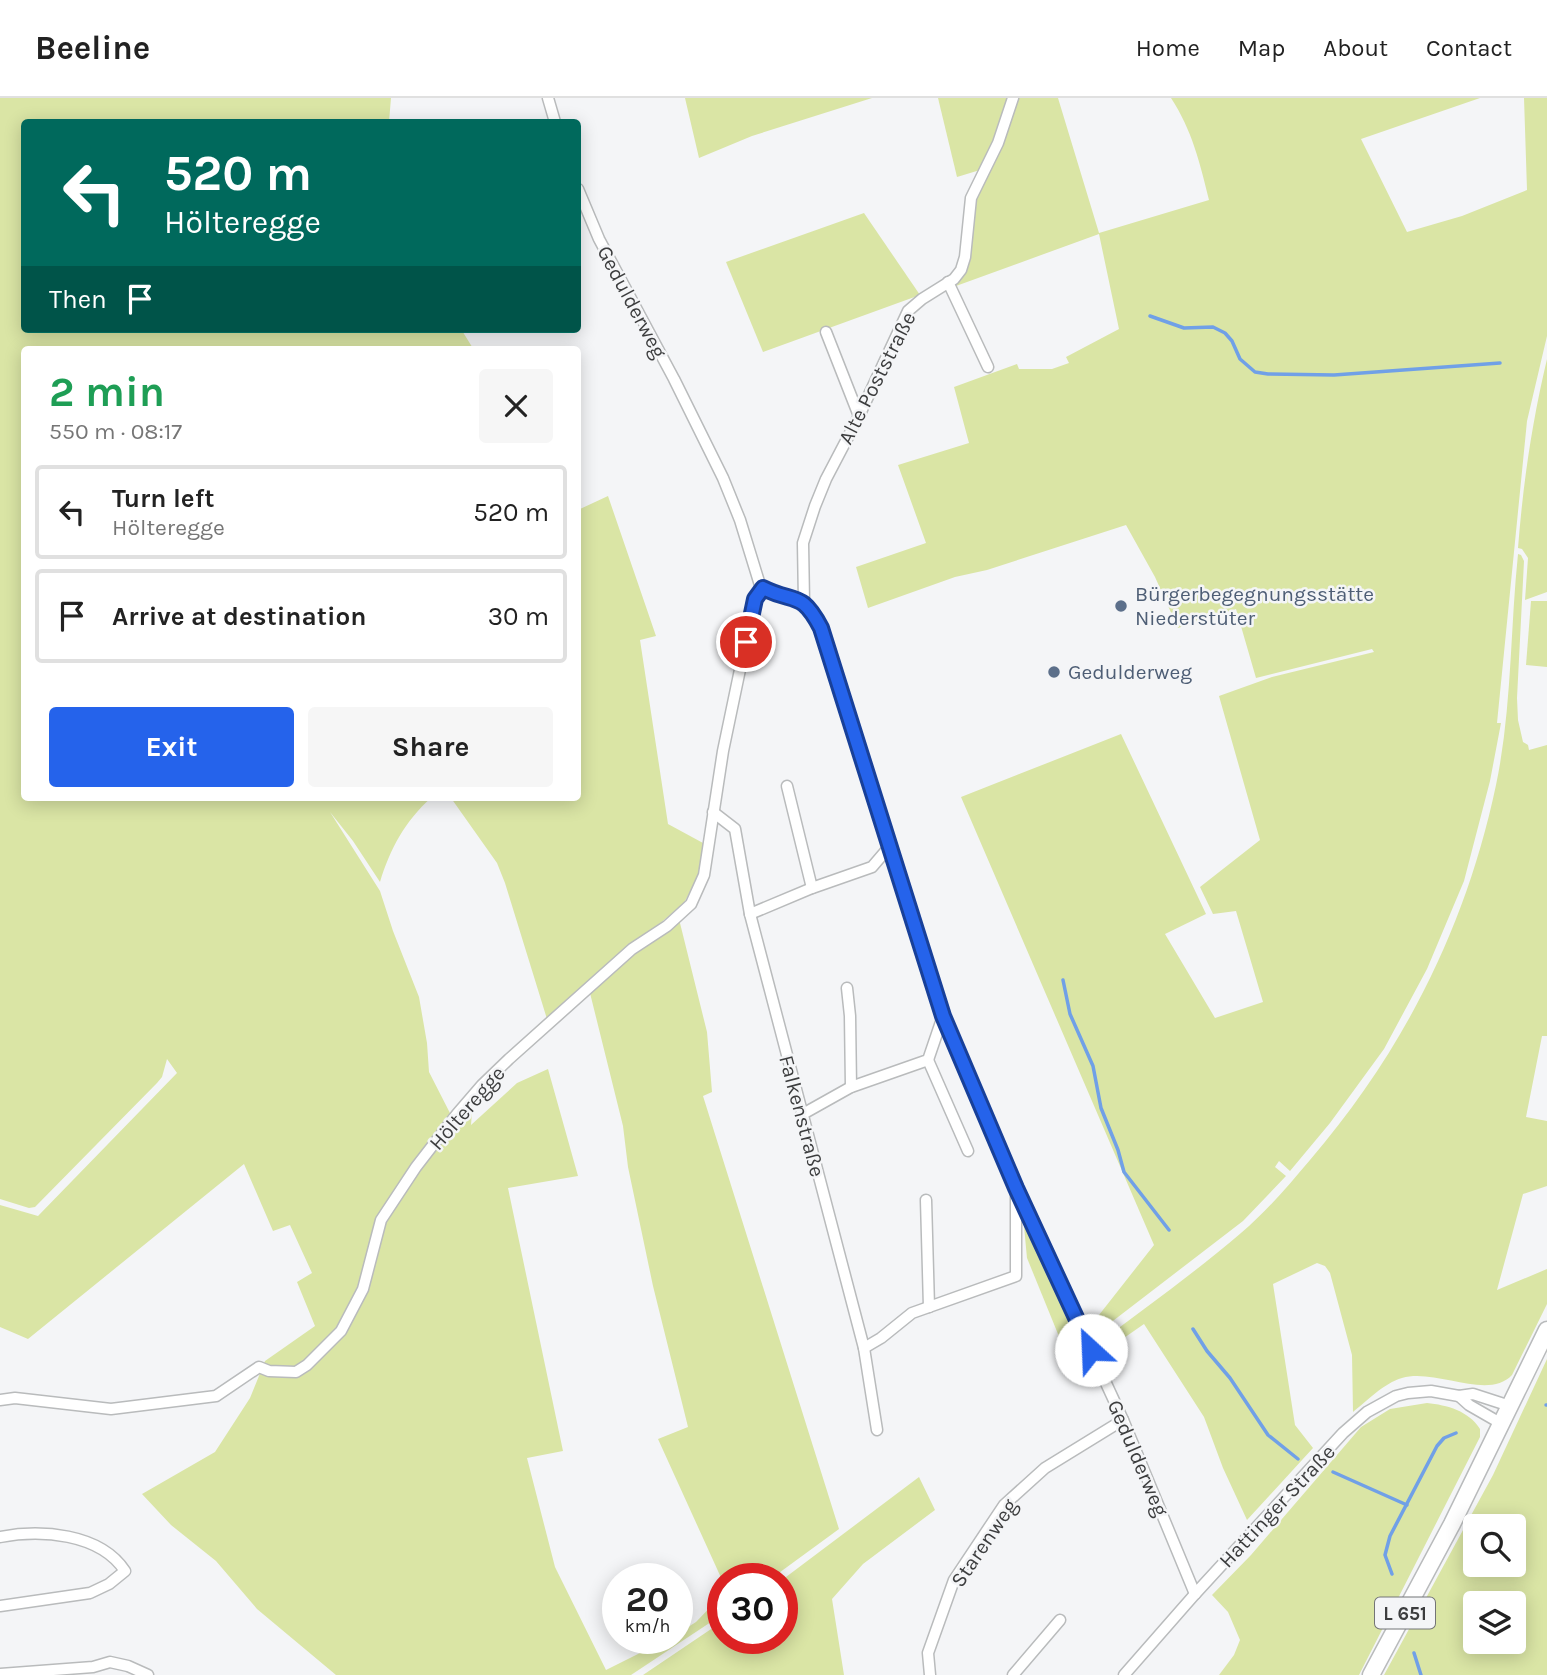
<!DOCTYPE html>
<meta charset="utf-8">
<style>
:root{--surface:#fff;--page:#f6f6f6;--text:#222;--muted:#767676;--line:#e0e0e0;--accent:#2563eb}
body{margin:0;font-family:Karla,sans-serif;background:var(--page);color:var(--text);height:100vh;display:flex;flex-direction:column;font-size:26px;white-space:nowrap}
*{box-sizing:border-box;margin:0}
p{font-size:23px;color:var(--muted)}
.icon{flex:none;width:38px;height:38px;fill:none;stroke:currentColor;stroke-width:2;stroke-linecap:round;stroke-linejoin:round}
.map{position:relative;flex:1;overflow:hidden}
.panel{position:absolute;left:21px;top:248px;width:560px;height:455px;display:flex;flex-direction:column;background:var(--surface);border-radius:7px;box-shadow:0 4px 18px #0003}
.panel>*{flex:none}
.banner{position:absolute;left:21px;top:21px;width:560px;height:214px;border-radius:7px;box-shadow:0 4px 18px #0003;background:#00695c;color:#fff;overflow:hidden}
.controls{position:absolute;left:1463px;top:1416px;display:grid;gap:14px}
.controls a{display:grid;place-items:center;width:63px;height:63px;border-radius:7px;background:var(--surface);box-shadow:0 4px 18px #0003;font-size:35px}
.speed{position:absolute;left:602px;top:1465px;display:flex;gap:14px;font-size:35px;font-weight:700;text-align:center}
.speed>*{display:grid;place-content:center;width:91px;height:91px;border-radius:50%;background:var(--surface);box-shadow:0 4px 18px #0003;line-height:1}
.speed small{font-size:18px;font-weight:400}
.speed .limit{border:10px solid #d22;background:#fff;color:#111}
.pin{position:absolute;display:grid;place-items:center;width:60px;height:60px;color:#fff;margin:-30px;border:4px solid #fff;border-radius:50%;box-shadow:0 2px 7px #0007}
.me{position:absolute;width:77px;margin:-38px;rotate:335deg;stroke-linejoin:round;filter:drop-shadow(0 0 5px #0008)}
.turn{display:flex;align-items:center;gap:24px;height:147px;padding:0 28px;font-size:32px}
.turn .icon{width:91px;height:91px;stroke-width:2.5}
.turn b{display:block;font-size:49px;line-height:60px}
.then{display:flex;align-items:center;height:66px;padding:0 28px;background:#0003;gap:14px;font-size:26px}
.round{display:grid;place-items:center;flex:none;width:74px;height:74px;border-radius:7px;background:var(--page)}
.overview{display:flex;align-items:center;justify-content:space-between;height:119px;padding:0 28px}
h1{font-size:42px;font-weight:700;line-height:52px;color:#1e9e55}
.cta{display:flex;gap:14px;margin-top:auto;padding:14px 28px}
.cta a{flex:1;height:80px;border-radius:7px;background:var(--accent);color:#fff;font-size:28px;font-weight:700;line-height:80px;text-align:center}
.cta a+a{background:var(--page);color:var(--text)}
ul{padding:0;list-style:none}
li{display:flex;align-items:center;gap:21px;height:94px;margin:0 14px 10px;padding:0 14px;border:4px solid var(--line);border-radius:7px}
li div{flex:1}
li b{display:block;font-size:26px}
li em{font-style:normal}
header{display:flex;align-items:center;gap:42px;box-sizing:border-box;height:98px;padding:0 35px;background:var(--surface);border-bottom:2px solid var(--line)}
header strong{font-size:33px}
nav{display:flex;gap:38px;margin-inline-start:auto;font-size:24px}
.map>svg:first-child{display:block}
</style>
<header>
<strong>Beeline</strong>
<nav><a>Home</a><a>Map</a><a>About</a><a>Contact</a></nav>
</header>
<div class="map">
<svg width="1547" height="1577" viewBox="0 0 1547 1577">
<rect width="100%" height="100%" fill="#f4f5f7"/>
<!-- green -->
<g fill="#dae5a5" fill-rule="evenodd">
<path d="M 0,0 L 391,0 L 389,24 L 24,24 L 24,231 L 461,231 L 474,252 L 24,252 L 24,700 L 431,700 C 405,723 390,751 380,784 L 353,743 L 330,714 L 380,793 L 393,833 L 419,899 L 427,945 L 429,974 L 452,1019 L 473,1002 L 471,1027 L 517,985 L 548,971 L 578,1078 L 508,1090 L 563,1353 L 527,1360 L 555,1469 L 606,1572 L 670,1540 L 677,1540 L 677,1536 L 696,1524 L 723,1496 L 723,1516 L 631,1577 L 336,1577 L 257,1511 L 216,1463 L 171,1427 L 142,1396 L 215,1354 L 250,1300 L 265,1263 L 315,1228 L 297,1184 L 312,1175 L 290,1127 L 273,1133 L 244,1066 L 28,1241 L 0,1229 L 0,1107 L 38,1118 L 177,975 L 167,961 L 162,979 L 157,985 L 35,1109 L 29,1110 L 0,1101 Z"/>
<polygon points="685,0 872,0 752,38 699,60"/>
<polygon points="938,0 1009,0 993,45 980,72 957,79"/>
<path d="M 1019,0 L 1058,0 L 1099,135 L 1209,102 C 1200,65 1192,32 1171,0 L 1480,0 L 1361,41 L 1407,134 L 1462,118 L 1527,92 L 1524,0 L 1547,0 L 1547,238 L 1527,323 L 1497,625 L 1501,625 L 1490,683 L 1464,783 L 1427,871 L 1384,951 L 1330,1025 L 1290,1073 L 1279,1063 L 1275,1069 L 1286,1078 L 1243,1123 L 1092,1239 L 1088,1231 L 1154,1147 L 961,699 L 1121,636 L 1206,816 L 1165,836 L 1215,920 L 1263,904 L 1236,813 L 1213,816 L 1200,789 L 1260,742 L 1219,598 L 1272,579 L 1374,554 L 1372,551 L 1256,580 L 1236,511 L 1178,530 L 1155,479 L 1126,427 L 987,472 L 955,479 L 868,510 L 856,469 L 926,445 L 898,367 L 969,345 L 954,289 L 1017,266 L 1019,271 L 1052,271 L 1069,265 L 1066,259 L 1119,231 L 1099,136 L 956,188 L 966,173 L 976,99 L 1008,32 Z"/>
<polygon points="864,115 920,197 763,254 726,164"/>
<path d="M 1547,261 L 1547,494 L 1525,502 L 1528,460 L 1522,451 L 1518,450 C 1523,386 1532,324 1547,261 Z"/>
<polygon points="608,398 656,538 640,542 668,726 703,745 699,776 684,805 547,921 505,785 497,765 451,700 578,700 578,405 580,411"/>
<path d="M 1518,456 L 1521,457 L 1524,463 L 1517,600 L 1518,622 L 1523,644 L 1528,647 L 1529,652 L 1547,647 L 1547,938 L 1542,938 L 1526,1019 L 1547,1023 L 1547,1088 L 1523,1096 L 1497,1192 L 1547,1171 L 1547,1206 L 1512,1277 C 1488,1303 1436,1270 1402,1280 C 1384,1285 1367,1303 1353,1314 L 1352,1257 L 1330,1175 L 1325,1168 L 1317,1165 L 1273,1186 L 1295,1327 L 1313,1350 L 1247,1422 L 1223,1370 L 1204,1319 L 1144,1226 L 1098,1258 L 1094,1248 C 1143,1212 1194,1175 1241,1135 C 1266,1114 1288,1088 1310,1062 C 1404,952 1466,829 1496,687 C 1512,611 1510,533 1518,456 Z"/>
<polygon points="1531,503 1547,503 1547,569 1526,567"/>
<polygon points="679,821 707,934 712,994 703,998 839,1431 772,1480 723,1480 723,1484 658,1341 688,1329 653,1188 628,1069 623,1028 590,895 634,854"/>
<polygon points="1022,1107 1085,1246 1067,1258 1027,1160"/>
<path d="M 1547,1261 L 1547,1577 L 1384,1577 L 1493,1377 ZM 1514,1428 L 1514,1466 L 1475,1466 L 1475,1428 ZM 1514,1505 L 1514,1544 L 1475,1544 L 1475,1505 Z"/>
<path d="M 1427,1305 C 1447,1307 1469,1313 1480,1331 L 1480,1339 L 1359,1577 L 1219,1577 L 1234,1557 L 1240,1542 L 1228,1514 L 1212,1497 L 1251,1457 L 1361,1329 L 1390,1311 Z"/>
<polygon points="919,1379 935,1412 863,1466 832,1501 844,1577 643,1577 723,1523 723,1540 782,1540 782,1482"/>
</g>
<g fill="none" stroke-linecap="round" stroke-linejoin="round">
<!-- stream -->
<g stroke="#70a0e7" stroke-width="3.5">
<polyline points="1150,218 1184,230 1213,229 1225,235 1232,243 1240,261 1255,274 1268,276 1334,277 1500,265"/>
<polyline points="1063,882 1070,916 1093,968 1101,1010 1118,1052 1124,1074 1169,1132"/>
<polyline points="1193,1231 1207,1253 1230,1280 1268,1337 1298,1361"/>
<polyline points="1546,1307 1547,1307"/>
<polyline points="1333,1374 1407,1407"/>
<polyline points="1392,1476 1385,1457 1390,1438 1437,1348 1444,1340 1456,1335"/>
<polyline points="1414,1555 1421,1577"/>
</g>
<!-- minor casing -->
<g stroke="#b9bbbc" stroke-width="13">
<g id="minor">
<polyline points="548,0 555,24"/>
<path d="M 578,91 L 599,141 L 674,281 L 723,380 L 740,422 L 760,487 C 766,493 772,494 780,496 C 803,501 811,510 821,530 L 943,918 L 1016,1090 L 1123,1322 L 1195,1496"/>
<polyline points="948,184 988,269"/>
<polyline points="826,234 859,318"/>
<polyline points="804,504 803,445 815,408 826,381 859,318 908,213 922,201 954,181 961,172 965,159 971,100 998,45 1013,0"/>
<polyline points="787,688 812,790"/>
<polyline points="713,714 735,731 750,816 864,1250 877,1332"/>
<polyline points="750,816 812,790 872,769 890,748"/>
<polyline points="847,890 850,918 851,989"/>
<polyline points="928,962 968,1053"/>
<polyline points="801,1017 851,989 928,962 943,918"/>
<polyline points="926,1102 929,1209"/>
<polyline points="864,1250 881,1240 912,1215 1016,1178 1016,1093"/>
<polyline points="1459,1298 1469,1307 1502,1326"/>
<polyline points="0,1302 15,1300 111,1311 216,1298 259,1269 269,1273 296,1274 307,1267 341,1233 363,1191 381,1122 416,1069 457,1016 482,987 509,961 632,851 667,828 691,806 704,777 723,653 751,519 755,501 763,490"/>
<path d="M 0,1439 C 40,1431 100,1435 125,1473 L 109,1486 L 90,1495 L 0,1508"/>
<polyline points="0,1576 93,1569 110,1564 128,1568 148,1577"/>
<polyline points="930,1577 928,1555 954,1482 1004,1407 1045,1370 1123,1322"/>
<polyline points="1013,1577 1060,1522"/>
<polyline points="1124,1577 1195,1496 1343,1335 1367,1314 1396,1298 1408,1295 1431,1293 1459,1298 1473,1296 1510,1308"/>
</g>
</g>
<!-- primary casing -->
<g stroke="#b9bbbc" stroke-width="19">
<polyline id="primary" points="1371,1577 1452,1426 1547,1232"/>
</g>
<!-- minor -->
<use href="#minor" stroke="#fff" stroke-width="10"/>
<!-- primary -->
<use href="#primary" stroke="#fff" stroke-width="16"/>
</g>
<g fill="none" stroke-linecap="round" stroke-linejoin="round">
<!-- route casing -->
<g stroke="#184099" stroke-width="18">
<path id="route" d="M 746,544 L 755,501 L 763,490 C 795,506 801,492 821,530 L 943,918 L 1016,1090 L 1091,1252"/>
</g>
<!-- route -->
<use href="#route" stroke="#2563eb" stroke-width="12"/>
</g>
<!-- markers -->
<g fill="#5c6f8a" stroke="#f4f5f7" stroke-width="2.5">
<circle cx="1121" cy="508" r="7"/>
<circle cx="1054" cy="574" r="7"/>
</g>
<g text-anchor="middle" stroke-width="5" stroke-linejoin="round" paint-order="stroke">
<!-- shield labels -->
<rect fill="#f4f5f7" stroke="#737476" stroke-width="2" x="1375" y="1499.5" width="60" height="31" rx="5"/>
<g font-size="19" font-weight="bold" fill="#3c3d3e">
<text x="1405" y="1522">L 651</text>
</g>
<!-- street labels -->
<g font-size="21" fill="#3c3d3e" stroke="#f4f5f7">
<text transform="translate(632 204) rotate(62)" y="7">Gedulderweg</text>
<text transform="translate(877 280) rotate(-63)" y="7">Alte Poststraße</text>
<text transform="translate(467 1010) rotate(-49)" y="7">Hölteregge</text>
<text transform="translate(802 1018) rotate(75)" y="7">Falkenstraße</text>
<text transform="translate(1138 1360) rotate(67)" y="7">Gedulderweg</text>
<text transform="translate(1277 1408) rotate(-47)" y="7">Hattinger Straße</text>
<text transform="translate(984 1445) rotate(-56)" y="7">Starenweg</text>
</g>
<!-- service labels -->
<g font-size="21" fill="#4e5e75" stroke="#f4f5f7" text-anchor="start">
<text x="1135" y="503">Bürgerbegegnungsstätte<tspan x="1135" dy="24">Niederstüter</tspan></text>
<text x="1068" y="581">Gedulderweg</text>
</g>
</g>
</svg>
<div class="controls">
<a><svg class="icon" aria-label="search" viewBox="0 0 24 24"><circle cx="10" cy="10" r="6"/><path d="M15 15l6 6"/></svg></a>
<a><svg class="icon" aria-label="layers" viewBox="0 0 24 24"><path d="M12 4l9 5-9 5-9-5zM3 14l9 5 9-5"/></svg></a>
</div>
<div class="speed"><div>20<small>km/h</small></div><div class="limit">30</div></div>
<div class="pin" style="left:746px;top:544px;background:#d93025"><svg class="icon" aria-label="arrive" viewBox="0 0 24 24"><path d="M6 21V4h12l-3 4 3 4H6"/></svg></div>
<svg class="me" style="left:1091px;top:1252px" viewBox="-20 -20 40 40"><circle r="19" fill="#fff"/><path d="M0-13L10 11 0 6-10 11z" fill="#2563eb"/></svg>
<div class="banner">
<div class="turn"><svg class="icon" aria-label="left" viewBox="0 0 24 24"><path d="M17 20v-9H6M10 6l-5 5 5 5"/></svg><div><b>520 m</b>Hölteregge</div></div>
<div class="then">Then<svg class="icon" aria-label="arrive" viewBox="0 0 24 24"><path d="M6 21V4h12l-3 4 3 4H6"/></svg></div>
</div>
<section class="panel">
<div class="overview"><div><h1>2 min</h1><p>550 m · 08:17</p></div><a class="round"><svg class="icon" aria-label="close" viewBox="0 0 24 24"><path d="M6 6l12 12M18 6L6 18"/></svg></a></div>
<ul>
<li><svg class="icon" aria-label="left" viewBox="0 0 24 24"><path d="M17 20v-9H6M10 6l-5 5 5 5"/></svg><div><b>Turn left</b><p>Hölteregge</p></div><em>520 m</em></li>
<li><svg class="icon" aria-label="arrive" viewBox="0 0 24 24"><path d="M6 21V4h12l-3 4 3 4H6"/></svg><div><b>Arrive at destination</b></div><em>30 m</em></li>
</ul>
<div class="cta"><a>Exit</a><a>Share</a></div>
</section>
</div>
